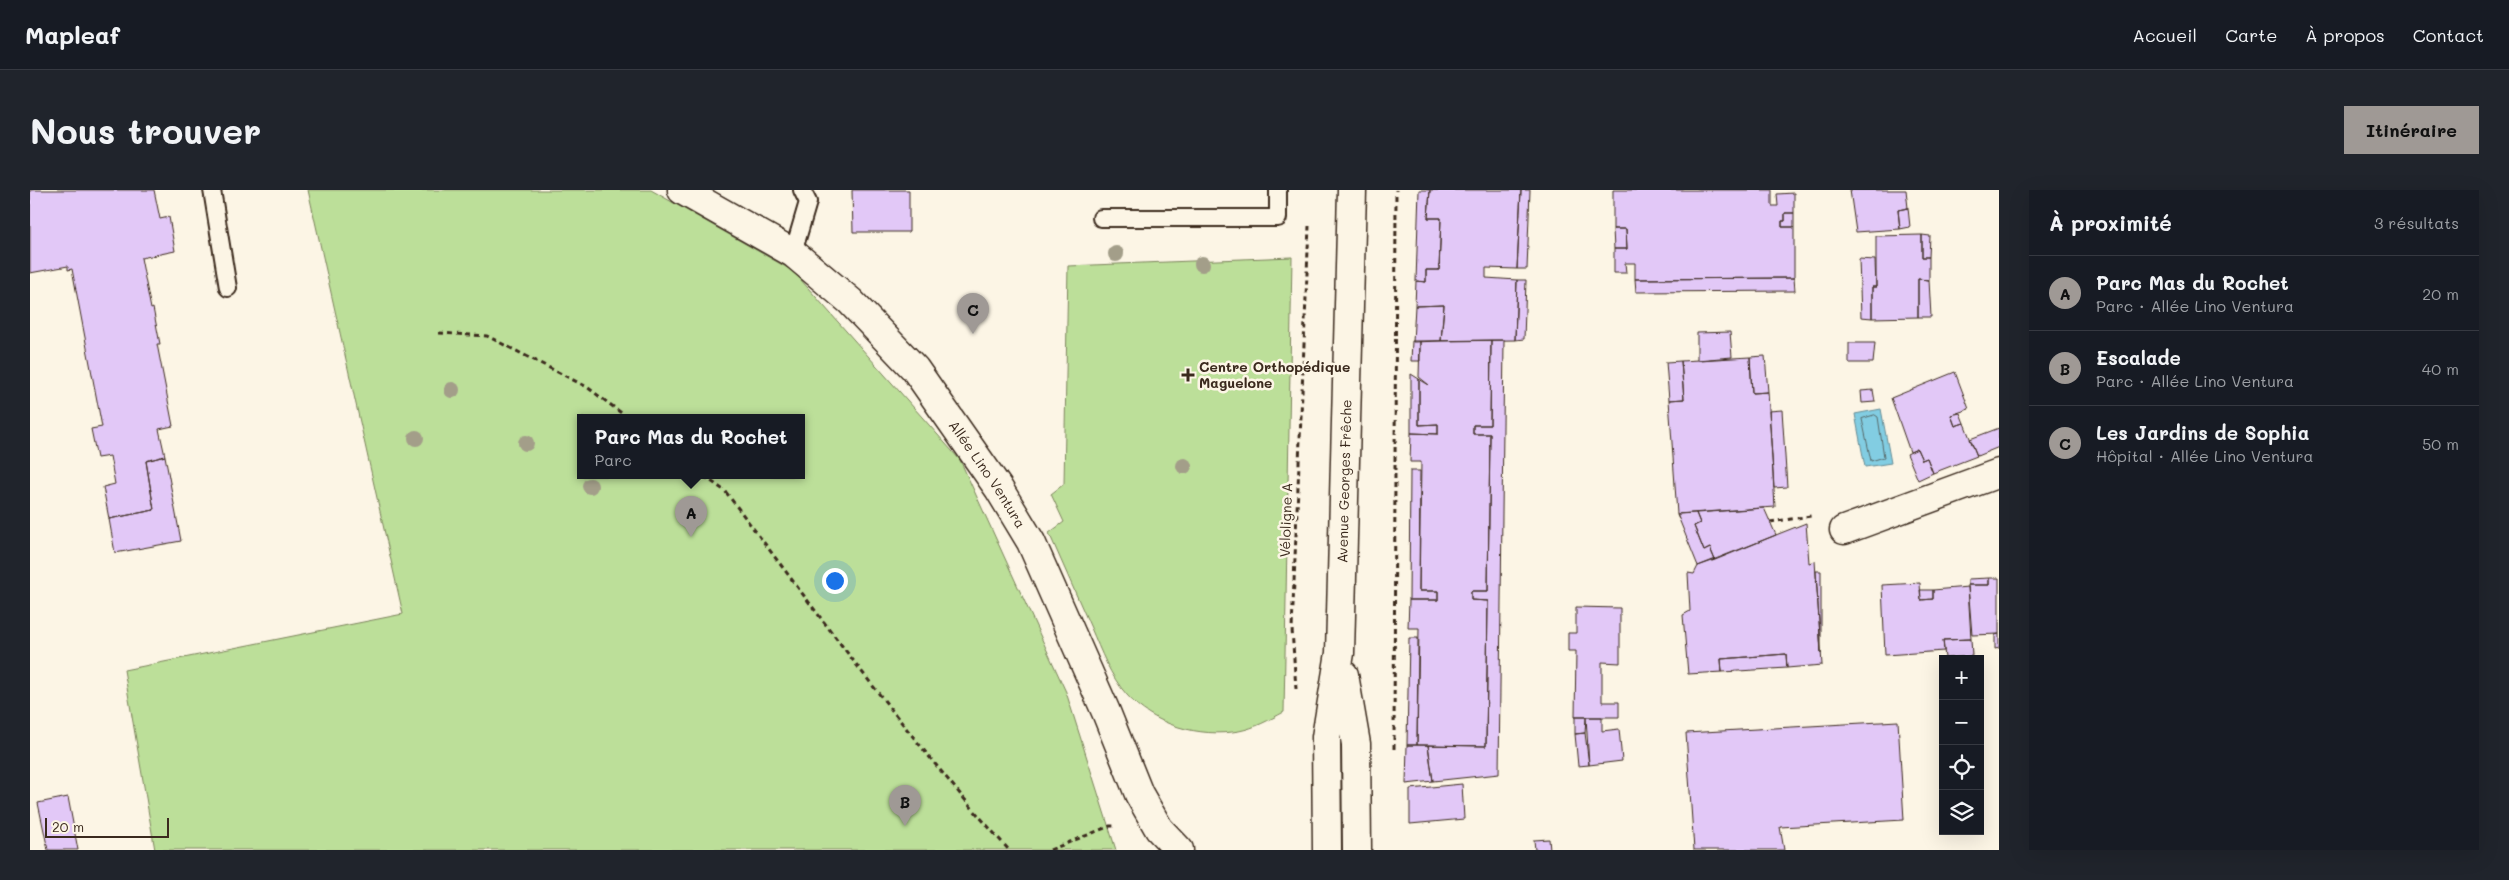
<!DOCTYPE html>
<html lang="fr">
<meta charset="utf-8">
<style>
:root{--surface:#171b24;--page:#20242c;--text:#f1f3f6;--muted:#9ea1a6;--line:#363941;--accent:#9f9995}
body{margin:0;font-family:Mali,sans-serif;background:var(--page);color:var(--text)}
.controls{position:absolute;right:15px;bottom:15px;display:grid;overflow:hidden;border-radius:0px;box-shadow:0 5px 20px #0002}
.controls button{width:45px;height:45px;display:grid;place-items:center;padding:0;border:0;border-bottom:1px solid var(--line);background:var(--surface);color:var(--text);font:25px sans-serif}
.scale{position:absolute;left:15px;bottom:12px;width:124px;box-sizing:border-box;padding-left:5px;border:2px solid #3b2a1e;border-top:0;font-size:14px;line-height:18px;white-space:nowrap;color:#3b2a1e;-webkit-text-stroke:4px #fcf5e5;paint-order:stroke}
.you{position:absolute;left:804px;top:390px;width:18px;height:18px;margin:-12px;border:4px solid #fff;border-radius:50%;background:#1a73e8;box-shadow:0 0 0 8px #1a73e833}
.badge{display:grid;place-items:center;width:32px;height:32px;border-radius:50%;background:var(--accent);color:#111;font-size:16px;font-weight:700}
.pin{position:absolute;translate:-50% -41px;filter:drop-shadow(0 1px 2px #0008)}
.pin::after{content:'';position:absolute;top:26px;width:18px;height:15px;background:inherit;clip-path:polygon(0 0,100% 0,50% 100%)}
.popup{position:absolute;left:547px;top:224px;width:228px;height:65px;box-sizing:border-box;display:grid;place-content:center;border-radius:0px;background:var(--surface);filter:drop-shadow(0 1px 4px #0005);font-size:16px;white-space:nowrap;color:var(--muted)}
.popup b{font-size:19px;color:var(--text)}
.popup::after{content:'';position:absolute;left:50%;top:100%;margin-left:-10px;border:10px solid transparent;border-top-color:var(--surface)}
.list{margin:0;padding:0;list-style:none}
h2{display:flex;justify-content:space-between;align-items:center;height:65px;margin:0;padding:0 20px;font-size:21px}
h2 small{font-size:16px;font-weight:400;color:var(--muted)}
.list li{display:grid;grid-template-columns:32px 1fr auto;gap:15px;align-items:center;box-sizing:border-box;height:75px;padding:0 20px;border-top:1px solid var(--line)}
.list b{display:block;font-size:19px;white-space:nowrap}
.list p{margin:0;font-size:16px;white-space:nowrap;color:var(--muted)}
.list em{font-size:16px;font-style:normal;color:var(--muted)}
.icon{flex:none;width:28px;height:28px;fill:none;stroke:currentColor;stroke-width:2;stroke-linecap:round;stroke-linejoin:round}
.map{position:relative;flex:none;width:1969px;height:660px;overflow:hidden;border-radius:0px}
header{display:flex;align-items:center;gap:30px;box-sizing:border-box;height:70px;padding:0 25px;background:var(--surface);border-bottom:1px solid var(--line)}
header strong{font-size:24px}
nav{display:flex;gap:28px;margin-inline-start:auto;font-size:18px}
.intro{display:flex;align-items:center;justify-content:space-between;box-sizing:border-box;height:120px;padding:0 30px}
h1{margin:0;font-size:35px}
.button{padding:12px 22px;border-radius:0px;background:var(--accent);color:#111;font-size:18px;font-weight:700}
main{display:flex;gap:30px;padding:0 30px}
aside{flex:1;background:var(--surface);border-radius:0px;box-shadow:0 5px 20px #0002}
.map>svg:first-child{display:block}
.green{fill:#bcdf99;stroke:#7c845c;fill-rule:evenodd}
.water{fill:#82cde2;stroke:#668c94}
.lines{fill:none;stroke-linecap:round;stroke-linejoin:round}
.shore{stroke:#576b6c;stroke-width:1}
.building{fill:#e2c8f7;stroke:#3b2a1e}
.service-casing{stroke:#3b2a1e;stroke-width:20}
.minor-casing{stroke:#3b2a1e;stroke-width:31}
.primary-casing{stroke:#3b2a1e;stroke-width:31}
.path{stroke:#3b2a1e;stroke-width:3;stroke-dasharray:5 4;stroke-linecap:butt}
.service{stroke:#fcf5e5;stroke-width:16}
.minor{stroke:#fcf5e5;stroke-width:28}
.primary{stroke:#fcf5e5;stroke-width:28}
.tree{fill:#a39e89}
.poi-dot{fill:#3b2a1e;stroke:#fcf5e5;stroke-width:2}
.labels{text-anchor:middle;stroke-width:5;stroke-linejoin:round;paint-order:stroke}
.poi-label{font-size:14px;font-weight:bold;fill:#3b2a1e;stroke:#fcf5e5;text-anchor:start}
.street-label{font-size:14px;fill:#3b2a1e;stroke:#fcf5e5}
</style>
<header>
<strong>Mapleaf</strong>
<nav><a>Accueil</a><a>Carte</a><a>À propos</a><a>Contact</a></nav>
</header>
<div class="intro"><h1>Nous trouver</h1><a class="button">Itinéraire</a></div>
<main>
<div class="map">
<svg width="1969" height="660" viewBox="0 0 1969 660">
<rect width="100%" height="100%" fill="#fcf5e5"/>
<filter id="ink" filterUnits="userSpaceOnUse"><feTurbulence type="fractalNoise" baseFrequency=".02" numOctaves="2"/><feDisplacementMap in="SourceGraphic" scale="10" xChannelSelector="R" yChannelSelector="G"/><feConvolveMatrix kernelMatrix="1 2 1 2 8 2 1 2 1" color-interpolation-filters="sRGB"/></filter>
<g filter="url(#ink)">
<path class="green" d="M 278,0 L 621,0 L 763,81 L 930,270 L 1036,502 L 1086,660 L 125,660 L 94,480 L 373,424 ZM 771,228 L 771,286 L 551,286 L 551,228 Z
M 1262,67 L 1254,522 C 1239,530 1225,538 1209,541 C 1170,548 1123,535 1097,505 C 1080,486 1071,461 1061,438 C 1047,406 1033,375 1019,343 L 1034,332 L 1021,304 L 1034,294 L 1038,76 Z"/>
<path class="water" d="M 1851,219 L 1861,273 L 1835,277 L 1825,224 Z"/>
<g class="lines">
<path class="shore" d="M 1845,225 L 1848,227 L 1854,267 L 1841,271 L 1832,229 Z"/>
</g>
<path class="building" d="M 0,0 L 124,0 L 130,29 L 139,27 L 145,61 L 111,68 L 121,119 L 123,118 L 130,154 L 127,154 L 143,236 L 129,239 L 135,266 L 116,271 L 124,320 L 79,329 L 73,297 L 85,294 L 80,266 L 67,268 L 61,239 L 72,237 L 42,79 L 38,80 L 38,76 L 0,83 Z
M 822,0 L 879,0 L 879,42 L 823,42 Z
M 1389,0 L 1400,0 L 1398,28 L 1411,28 L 1409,80 L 1396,80 L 1396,92 L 1386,91 Z
M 1400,0 L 1491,0 L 1487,79 L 1456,78 L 1456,88 L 1487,90 L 1485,150 L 1411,151 L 1414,115 L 1385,116 L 1386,91 L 1396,92 L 1396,80 L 1409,80 L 1411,28 L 1398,28 Z
M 1491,0 L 1500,0 L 1497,79 L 1487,79 Z
M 1583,0 L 1742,0 L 1742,16 L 1748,16 L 1747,4 L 1764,3 L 1764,23 L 1755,23 L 1755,31 L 1752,31 L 1752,37 L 1764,37 L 1764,88 L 1605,89 L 1605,73 L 1595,73 L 1596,83 L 1584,83 L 1584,59 L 1597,59 L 1596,39 L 1583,39 Z
M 1820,0 L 1876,0 L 1878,18 L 1868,20 L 1870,39 L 1826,42 Z
M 1878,18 L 1880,37 L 1870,39 L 1868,20 Z
M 1755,23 L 1764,23 L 1764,37 L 1752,37 L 1752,31 L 1755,31 Z
M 1583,39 L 1596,39 L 1597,59 L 1584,59 Z
M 1892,45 L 1900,46 L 1899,67 L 1892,67 Z
M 1892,45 L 1892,67 L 1899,67 L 1899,90 L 1888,89 L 1888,127 L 1842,128 L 1842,97 L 1846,97 L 1846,46 Z
M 1829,69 L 1845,70 L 1846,97 L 1842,97 L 1842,128 L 1831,127 Z
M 1764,88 L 1765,101 L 1606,102 L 1605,89 Z
M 1888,89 L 1899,90 L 1901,127 L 1888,127 Z
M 1487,90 L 1496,90 L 1494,149 L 1485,150 Z
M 1414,115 L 1411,151 L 1383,152 L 1385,116 Z
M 1700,142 L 1702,167 L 1667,170 L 1667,143 Z
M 1461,150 L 1460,235 L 1443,235 L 1443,244 L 1460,244 L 1458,401 L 1441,401 L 1441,410 L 1458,411 L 1456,556 L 1387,555 L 1389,438 L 1378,438 L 1379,410 L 1408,410 L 1408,401 L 1389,401 L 1391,272 L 1380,272 L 1381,243 L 1408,244 L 1408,234 L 1389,235 L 1389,189 L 1399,195 L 1389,187 L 1390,151 Z
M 1461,150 L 1474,150 L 1469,584 L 1403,591 L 1398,555 L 1456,556 L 1458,411 L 1441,410 L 1441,401 L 1458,401 L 1460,244 L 1443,244 L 1443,235 L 1460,235 Z
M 1382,151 L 1390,151 L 1390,171 L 1381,171 Z
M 1819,153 L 1845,153 L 1843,173 L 1819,173 Z
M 1735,166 L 1738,202 L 1722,203 L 1720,167 Z
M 1720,167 L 1722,203 L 1738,202 L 1745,317 L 1647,324 L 1639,210 L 1654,209 L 1651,171 Z
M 1651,171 L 1654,209 L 1639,210 L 1636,172 Z
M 1925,182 L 1939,219 L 1921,225 L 1925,236 L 1934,233 L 1947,266 L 1903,283 L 1897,268 L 1892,270 L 1887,259 L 1880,262 L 1861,208 Z
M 1381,184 L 1389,189 L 1389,235 L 1408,234 L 1408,244 L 1381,243 Z
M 1843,200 L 1845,212 L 1832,213 L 1831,201 Z
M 1752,220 L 1757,297 L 1744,298 L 1739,221 Z
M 1930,223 L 1934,233 L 1925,236 L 1921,225 Z
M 1969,238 L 1969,257 L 1947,266 L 1940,249 Z
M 1887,259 L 1892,270 L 1897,268 L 1903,283 L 1888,290 L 1877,264 Z
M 135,266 L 151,351 L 85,363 L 79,329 L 124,320 L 116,271 Z
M 1380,281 L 1390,281 L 1389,401 L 1408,401 L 1408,410 L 1379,410 Z
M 1734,318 L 1746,345 L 1685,370 L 1680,358 L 1674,361 L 1664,336 L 1670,333 L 1666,323 Z
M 1666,323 L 1670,333 L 1664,336 L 1674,361 L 1680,358 L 1685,370 L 1668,376 L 1647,324 Z
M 1776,333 L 1779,373 L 1785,371 L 1792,475 L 1757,478 L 1756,464 L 1691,469 L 1692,482 L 1658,484 L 1653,425 L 1660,421 L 1658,383 L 1664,384 L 1668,376 Z
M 1786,381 L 1791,381 L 1791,464 Z
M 1959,388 L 1969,388 L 1969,444 L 1942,445 L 1938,395 L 1959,395 Z
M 1959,388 L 1959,395 L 1938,395 L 1938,389 Z
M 1890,393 L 1891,410 L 1903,409 L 1903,400 L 1938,397 L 1941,449 L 1913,450 L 1914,461 L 1855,465 L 1852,395 Z
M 1890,400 L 1903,400 L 1903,409 L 1891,410 Z
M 1546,417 L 1590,418 L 1590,473 L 1572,472 L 1572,512 L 1589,512 L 1589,527 L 1545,527 L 1546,461 L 1538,461 L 1538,443 L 1546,443 Z
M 1969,444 L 1969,458 L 1965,459 L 1965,445 Z
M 1379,448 L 1388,448 L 1387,555 L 1377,555 Z
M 1941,449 L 1942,466 L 1915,468 L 1913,450 Z
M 1756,464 L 1757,478 L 1692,482 L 1691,469 Z
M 1545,527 L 1556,527 L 1555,543 L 1545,544 Z
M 1556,527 L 1572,527 L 1572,541 L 1589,539 L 1592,571 L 1559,575 Z
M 1868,531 L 1874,630 L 1750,637 L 1754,660 L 1664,660 L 1656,543 Z
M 1555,543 L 1559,575 L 1548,576 L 1545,544 Z
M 1377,555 L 1398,555 L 1403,591 L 1376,594 Z
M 1432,594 L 1434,629 L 1380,634 L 1380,599 Z
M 38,607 L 48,660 L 18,660 L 8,613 Z
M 1519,649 L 1520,660 L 1505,660 L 1504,650 Z"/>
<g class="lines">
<g class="service-casing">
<path id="service" d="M 182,0 L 198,98
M 1071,28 L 1248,28 L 1248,0
M 763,63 L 778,12 L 772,0"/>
</g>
<g class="minor-casing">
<g id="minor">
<path id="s1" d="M 652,0 L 763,63 L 820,111 L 885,179 L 969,299 L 1001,352 L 1076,522 L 1109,604 L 1129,639 L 1149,660"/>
<path d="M 1814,340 L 1969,283"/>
</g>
</g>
<g class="primary-casing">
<g id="primary">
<path d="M 1314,485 L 1326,554 L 1327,660"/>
<path id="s2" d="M 1297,660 L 1296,547 L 1310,463 L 1322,0"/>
</g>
</g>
<path class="path" d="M 409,143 L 457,146 L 557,197 L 598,228
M 674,286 L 695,301 C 787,422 877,547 979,660
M 1740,332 L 1781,326
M 1266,499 L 1262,439 L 1279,36
M 1364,559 L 1366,0
M 1020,660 L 1080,636 L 1086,636"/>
<use href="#service" class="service"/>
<use href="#minor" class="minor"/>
<use href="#primary" class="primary"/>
</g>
<g class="tree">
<circle cx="1086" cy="64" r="8"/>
<circle cx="1172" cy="74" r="8"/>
<circle cx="422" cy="200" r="8"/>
<circle cx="386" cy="248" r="8"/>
<circle cx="496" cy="253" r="8"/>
<circle cx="1154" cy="276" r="8"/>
<circle cx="560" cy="296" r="8"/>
</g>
</g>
<path class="poi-dot" d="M1155.5 177.5h5v5h5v5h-5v5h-5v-5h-5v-5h5z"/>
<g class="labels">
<g class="poi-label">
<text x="1169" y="182">Centre Orthopédique<tspan x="1169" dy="16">Maguelone</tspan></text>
</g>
<g class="street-label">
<text dy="5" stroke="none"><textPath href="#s1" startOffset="424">Allée Lino Ventura</textPath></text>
<text dy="5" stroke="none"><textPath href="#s2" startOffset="370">Avenue Georges Frêche</textPath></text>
<text transform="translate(1256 330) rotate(-88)" y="5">Véloligne A</text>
</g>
</g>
</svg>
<div class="controls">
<button>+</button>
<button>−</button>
<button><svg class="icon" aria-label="locate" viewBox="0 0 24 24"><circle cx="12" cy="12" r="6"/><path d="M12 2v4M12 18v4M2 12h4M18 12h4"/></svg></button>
<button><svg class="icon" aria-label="layers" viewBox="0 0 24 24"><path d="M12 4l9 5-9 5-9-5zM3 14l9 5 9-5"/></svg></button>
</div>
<div class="scale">20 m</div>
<div class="you"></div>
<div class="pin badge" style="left:661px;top:347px">A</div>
<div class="popup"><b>Parc Mas du Rochet</b>Parc</div>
<div class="pin badge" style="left:875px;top:636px">B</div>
<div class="pin badge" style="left:943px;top:144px">C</div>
</div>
<aside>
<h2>À proximité<small>3 résultats</small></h2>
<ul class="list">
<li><span class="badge">A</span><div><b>Parc Mas du Rochet</b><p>Parc · Allée Lino Ventura</p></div><em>20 m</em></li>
<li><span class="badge">B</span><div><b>Escalade</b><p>Parc · Allée Lino Ventura</p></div><em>40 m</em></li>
<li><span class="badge">C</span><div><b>Les Jardins de Sophia</b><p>Hôpital · Allée Lino Ventura</p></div><em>50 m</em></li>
</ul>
</aside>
</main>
